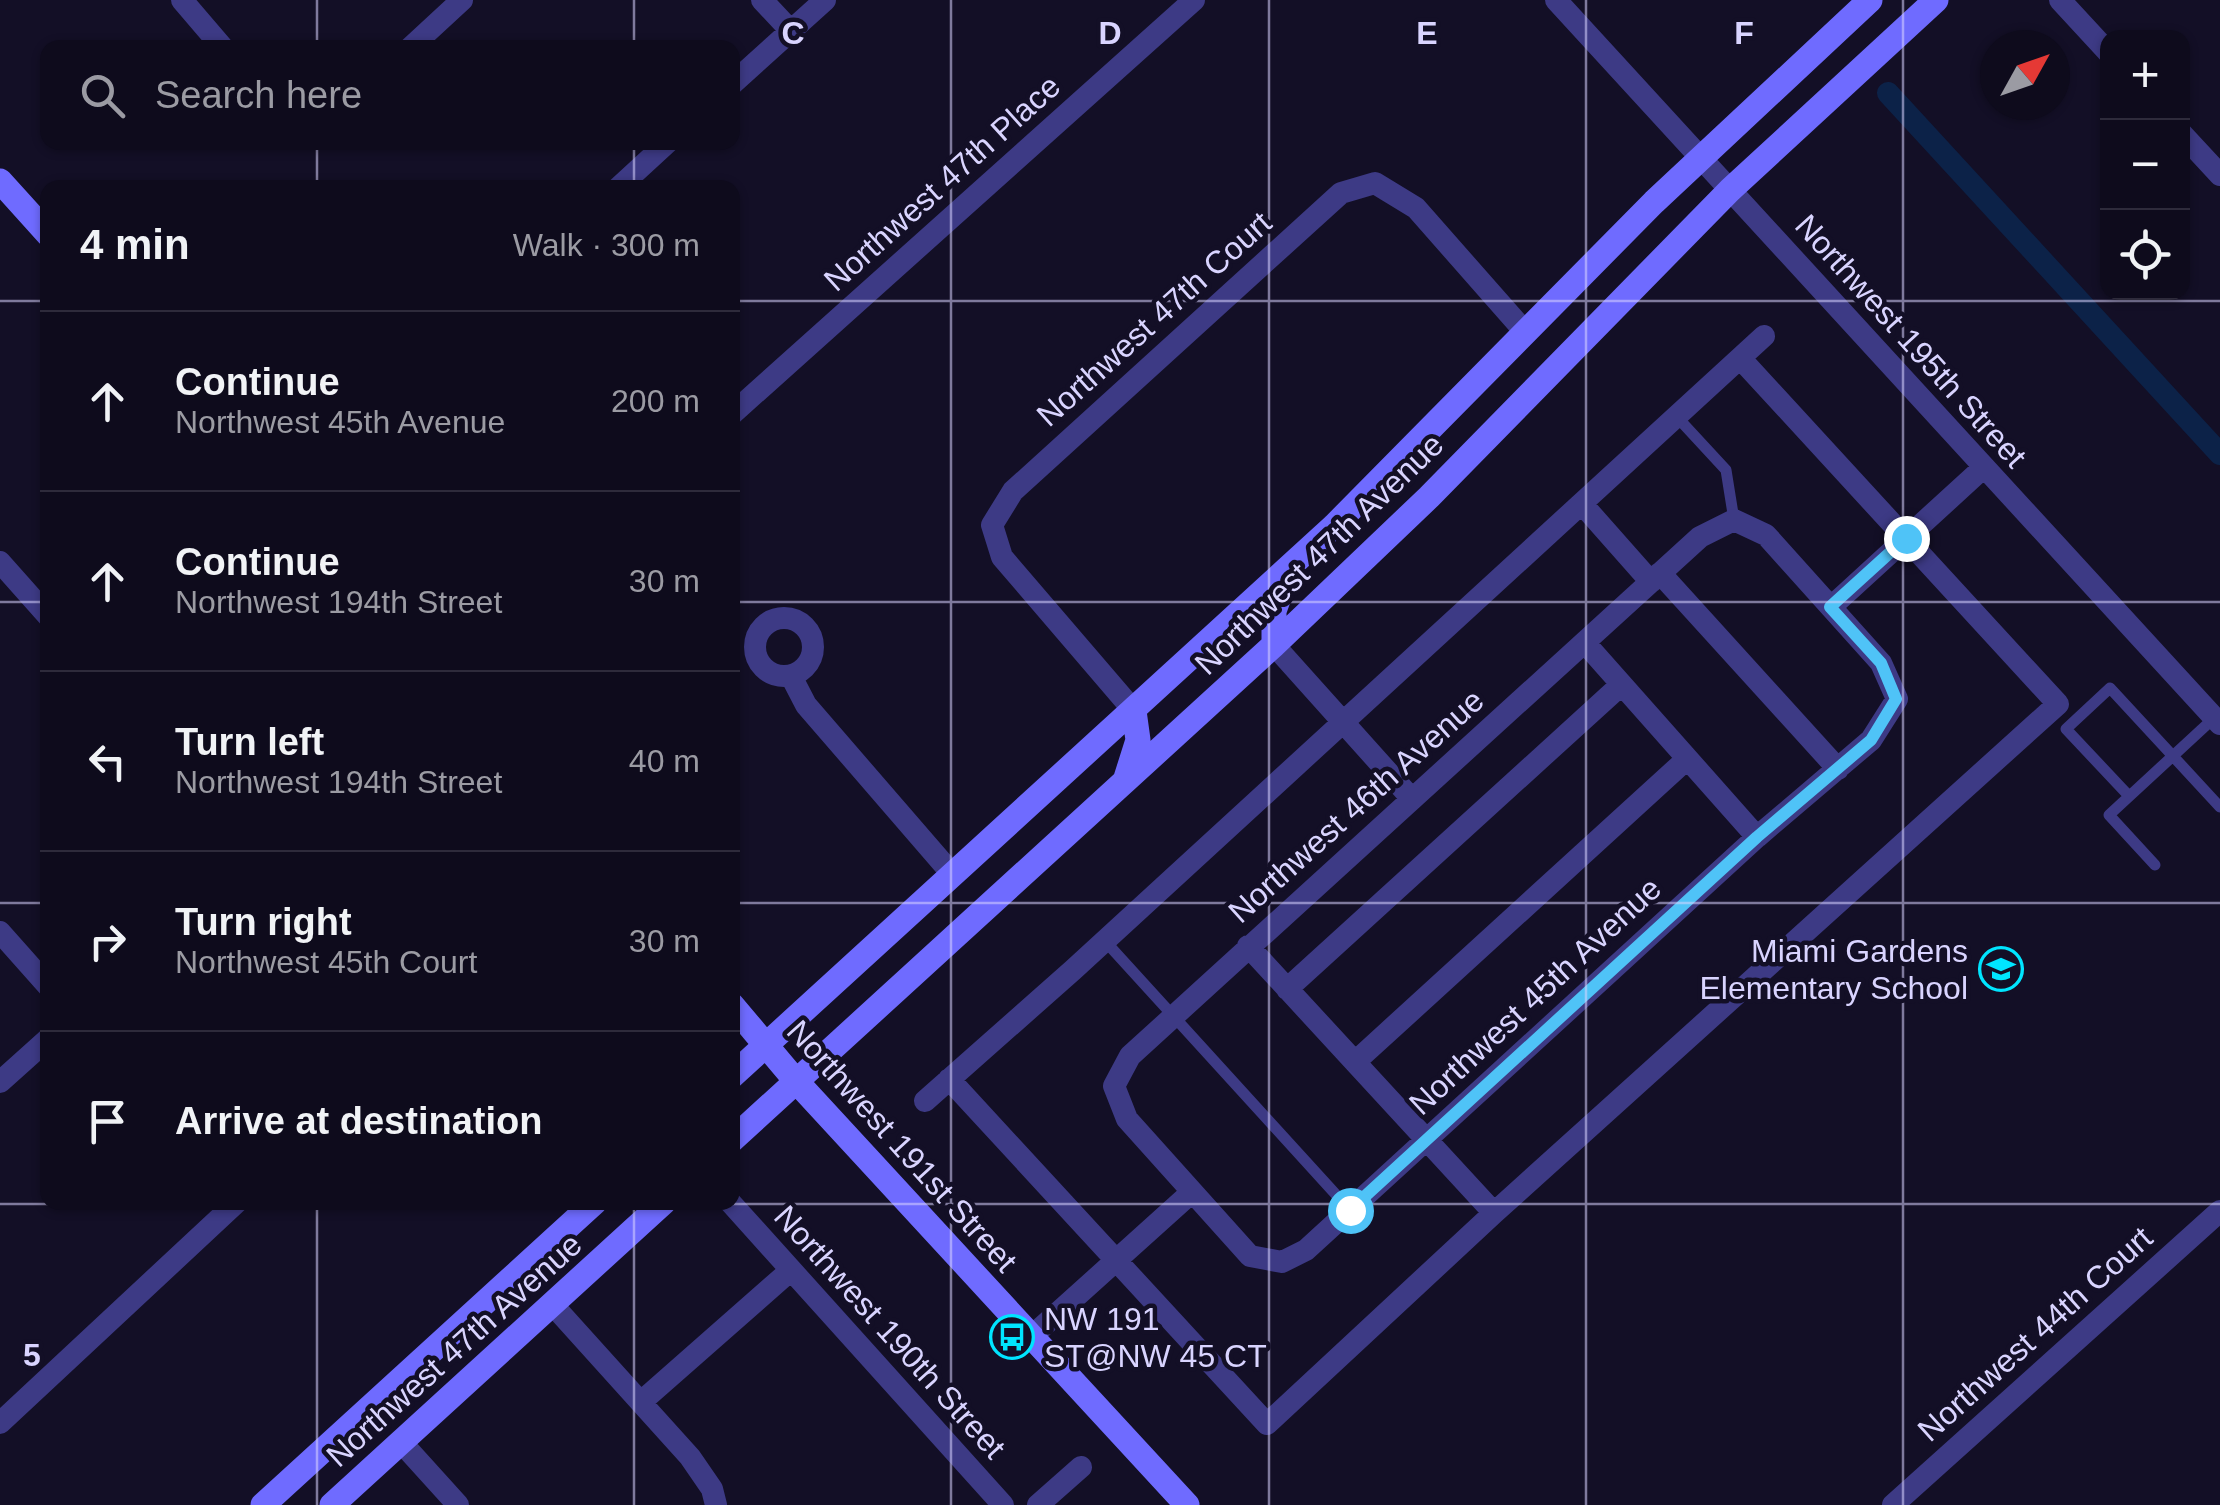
<!DOCTYPE html>
<meta charset="utf-8">
<style>
:root{--surface:#0e0b1c;--page:#171425;--text:#f1f3f6;--muted:#9b9ba3;--line:#2e2b3b}
body{margin:0;font-family:Helvetica,sans-serif;background:var(--page);color:var(--text)}
.controls{position:absolute;right:30px;top:30px;display:grid;overflow:hidden;border-radius:20px;box-shadow:0 2px 8px #0004}
.controls button{width:90px;height:90px;display:grid;place-items:center;padding:0;border:0;border-bottom:2px solid var(--line);background:var(--surface);color:var(--text);font:50px sans-serif}
.compass{position:absolute;left:1980px;top:30px;width:90px;height:90px;border-radius:50%;background:var(--surface);box-shadow:0 2px 8px #0004;rotate:50deg}
.stop{position:absolute;width:30px;height:30px;margin:-22px;border:8px solid #4fc3f7;border-radius:50%;background:#fff}
.stop.end{background:#4fc3f7;border-color:#fff;box-shadow:0 2px 10px #0008}
.list{margin:0;padding:0;list-style:none}
h2{display:flex;justify-content:space-between;align-items:center;height:130px;margin:0;padding:0 40px;font-size:42px}
h2 small{font-size:32px;font-weight:400;color:var(--muted)}
.list li{display:grid;grid-template-columns:65px 1fr auto;gap:30px;align-items:center;box-sizing:border-box;height:180px;padding:0 40px;border-top:2px solid var(--line)}
.list b{display:block;font-size:38px;white-space:nowrap}
.list p{margin:0;font-size:32px;white-space:nowrap;color:var(--muted)}
.list em{font-size:32px;font-style:normal;color:var(--muted)}
.icon{flex:none;width:55px;height:55px;fill:none;stroke:currentColor;stroke-width:2;stroke-linecap:round;stroke-linejoin:round}
.map{position:relative;flex:none;width:2220px;height:1505px;overflow:hidden}
.search{position:absolute;background:var(--surface);box-shadow:0 2px 8px #0004;left:40px;top:40px;width:700px;height:110px;display:flex;align-items:center;gap:25px;box-sizing:border-box;padding:0 35px;border-radius:20px;color:var(--muted);font-size:38px}
.panel{position:absolute;background:var(--surface);box-shadow:0 2px 8px #0004;left:40px;top:180px;width:700px;height:1030px;border-radius:20px}
.map>svg:first-child{display:block}
.lines{fill:none;stroke-linecap:round;stroke-linejoin:round}
.canal{stroke:#0c2248;stroke-width:22}
.lane{stroke:#3d3a85;stroke-width:11}
.street{stroke:#3d3a85;stroke-width:22}
.secondary{stroke:#6f6bff;stroke-width:25}
.route{stroke:#4fc3f7;stroke-width:12}
.grid{fill:none;stroke:#d9d4ff;stroke-width:2.5;stroke-opacity:0.55}
.labels{text-anchor:middle;stroke-width:9;stroke-linejoin:round;paint-order:stroke}
.street-label{font-size:32px;fill:#d9d4ff;stroke:#130f26}
.poi-label{font-size:32px;fill:#d9d4ff;stroke:#130f26;text-anchor:end}
.grid-label{font-size:32px;text-anchor:middle;font-weight:bold;fill:#d9d4ff;stroke:#130f26;stroke-width:9;stroke-linejoin:round;paint-order:stroke}
</style>
<div class="map">
<svg width="2220" height="1505" viewBox="0 0 2220 1505">
<rect width="100%" height="100%" fill="#130f26"/>
<g class="lines">
<path class="canal" d="M 1888,93 L 2220,454"/>
<path class="lane" d="M 1677,417 L 1726,470 L 1734,520
M 2129,796 L 2066,729 L 2110,688 L 2220,807
M 2155,865 L 2109,815 L 2214,718
M 1105,941 L 1350,1210"/>
<path class="street" d="M 182,0 L 223,48
M 762,0 L 791,31
M 1556,0 L 2220,724
M 2060,0 L 2108,52
M 410,48 L 462,0
M 732,84 L 825,0
M 2182,134 L 2220,175
M 618,188 L 668,142
M 732,414 L 1194,0
M 1582,504 L 1651,582
M 1734,520 L 1766,535 L 1881,663 L 1897,699 L 1871,740 L 1757,837 L 1306,1250 L 1282,1262 L 1250,1256 L 1127,1119 L 1114,1086 L 1130,1056 L 1700,537 Z
M 0,562 L 48,616
M 1660,573 L 1838,769
M 1831,607 L 1983,468
M755 647a29 29 0 1 1 58 0a29 29 0 1 1-58 0Z
M 1585,643 L 1757,837
M 1274,645 L 1412,799
M 791,676 L 806,705 L 953,875
M 1134,711 L 1002,557 L 992,525 L 1013,491 L 1341,193 L 1375,183 L 1416,208 L 1526,333
M 0,932 L 48,986
M 1248,946 L 1494,1213
M 1287,989 L 1621,685
M 1355,1062 L 1687,759
M 949,1079 L 1267,1424 L 1494,1213 L 2058,704 L 1740,358
M 0,1082 L 48,1039
M 925,1101 L 1073,970 L 1764,336
M 730,1202 L 1003,1505
M 552,1304 L 690,1457 L 712,1489 L 716,1505
M 1031,1337 L 1192,1192
M 641,1402 L 791,1270
M 0,1423 L 237,1202
M 401,1442 L 458,1505
M 1038,1505 L 1081,1467
M 1893,1505 L 2220,1211"/>
<path class="secondary" d="M 0,181 L 48,234
M 1274,645 L 1274,611 L 1286,577
M 1126,778 L 1138,740 L 1134,711
M 732,1005 L 796,1081 L 1187,1505
M 732,1076 L 1334,526 L 1654,202 L 1870,0
M 732,1140 L 1274,645 L 1429,497 L 1730,190 L 1936,0
M 263,1505 L 595,1202
M 332,1505 L 664,1202"/>
</g>
<g class="lines">
<path class="route" d="M 1350,1210 L 1757,837 L 1871,740 L 1896,699 L 1881,663 L 1830,607 L 1906,538"/>
</g>
<path class="grid" d="M 317,0 L 317,48M 634,0 L 634,48M 951,0 L 951,1505M 1269,0 L 1269,1505M 1586,0 L 1586,1505M 1903,0 L 1903,1505M 317,142 L 317,188M 634,142 L 634,188M 0,301 L 48,301M 732,301 L 2220,301M 0,602 L 48,602M 732,602 L 2220,602M 0,903 L 48,903M 732,903 L 2220,903M 317,1202 L 317,1505M 634,1202 L 634,1505M 0,1204 L 2220,1204"/>
<defs>
<g id="school-ring" transform="scale(2.25)"><circle r="9.5" fill="#130f26" stroke="#00e5ff" stroke-width="1.5"/><path d="M0-5L7-2L0 1L-7-2ZM-4 1L0 2.5L4 1V4Q0 6-4 4Z" fill="#00e5ff"/></g>
<g id="bus-ring" transform="scale(2.25)"><circle r="9.5" fill="#130f26" stroke="#00e5ff" stroke-width="1.5"/><path d="M-5-6H5V4H4V6H2V4H-2V6H-4V4H-5ZM-3.5-4V0h7V-4ZM-3.5 1.2v1.5H-2V1.2ZM2 1.2v1.5H3.5V1.2Z" fill="#00e5ff"/></g>
</defs>
<g fill-rule="evenodd">
<use href="#school-ring" x="2001" y="969"/>
<use href="#bus-ring" x="1012" y="1337"/>
</g>
<g class="labels">
<g class="street-label">
<text transform="translate(942 183) rotate(-42)" y="11">Northwest 47th Place</text>
<text transform="translate(1154 319) rotate(-42)" y="11">Northwest 47th Court</text>
<text transform="translate(1911 341) rotate(48)" y="11">Northwest 195th Street</text>
<text transform="translate(1319 554) rotate(-44)" y="11">Northwest 47th Avenue</text>
<text transform="translate(1356 806) rotate(-42)" y="11">Northwest 46th Avenue</text>
<text transform="translate(1535 996) rotate(-43)" y="11">Northwest 45th Avenue</text>
<text transform="translate(902 1146) rotate(48)" y="11">Northwest 191st Street</text>
<text transform="translate(890 1332) rotate(48)" y="11">Northwest 190th Street</text>
<text transform="translate(2035 1334) rotate(-42)" y="11">Northwest 44th Court</text>
<text transform="translate(454 1350) rotate(-42)" y="11">Northwest 47th Avenue</text>
</g>
<g class="poi-label">
<text x="1968" y="962">Miami Gardens<tspan x="1968" dy="37">Elementary School</tspan></text>
<text x="1044" y="1330" text-anchor="start">NW 191<tspan x="1044" dy="37">ST@NW 45 CT</tspan></text>
</g>
</g>
<g class="grid-label">
<text x="793" y="44">C</text>
<text x="1110" y="44">D</text>
<text x="1427" y="44">E</text>
<text x="1744" y="44">F</text>
<text x="32" y="1366">5</text>
</g>
</svg>
<div class="controls">
<button>+</button>
<button>−</button>
<button><svg class="icon" aria-label="locate" viewBox="0 0 24 24"><circle cx="12" cy="12" r="6"/><path d="M12 2v4M12 18v4M2 12h4M18 12h4"/></svg></button>
</div>
<svg class="compass" viewBox="-18 -18 36 36"><path d="M0-13l5 13h-10z" fill="#e53935"/><path d="M0 13l5-13h-10z" fill="#9b9ba3"/></svg>
<div class="stop" style="left:1350px;top:1210px"></div>
<div class="stop end" style="left:1906px;top:538px"></div>
<div class="search"><svg class="icon" aria-label="search" viewBox="0 0 24 24"><circle cx="10" cy="10" r="6"/><path d="M15 15l6 6"/></svg>Search here</div>
<section class="panel">
<h2>4 min<small>Walk · 300 m</small></h2>
<ul class="list">
<li><svg class="icon" aria-label="ahead" viewBox="0 0 24 24"><path d="M12 20V5M6 11l6-6 6 6"/></svg><div><b>Continue</b><p>Northwest 45th Avenue</p></div><em>200 m</em></li>
<li><svg class="icon" aria-label="ahead" viewBox="0 0 24 24"><path d="M12 20V5M6 11l6-6 6 6"/></svg><div><b>Continue</b><p>Northwest 194th Street</p></div><em>30 m</em></li>
<li><svg class="icon" aria-label="left" viewBox="0 0 24 24"><path d="M17 20v-9H6M10 6l-5 5 5 5"/></svg><div><b>Turn left</b><p>Northwest 194th Street</p></div><em>40 m</em></li>
<li><svg class="icon" aria-label="right" viewBox="0 0 24 24"><path d="M7 20v-9h11M14 6l5 5-5 5"/></svg><div><b>Turn right</b><p>Northwest 45th Court</p></div><em>30 m</em></li>
<li><svg class="icon" aria-label="arrive" viewBox="0 0 24 24"><path d="M6 21V4h12l-3 4 3 4H6"/></svg><div><b>Arrive at destination</b></div></li>
</ul>
</section>
</div>
